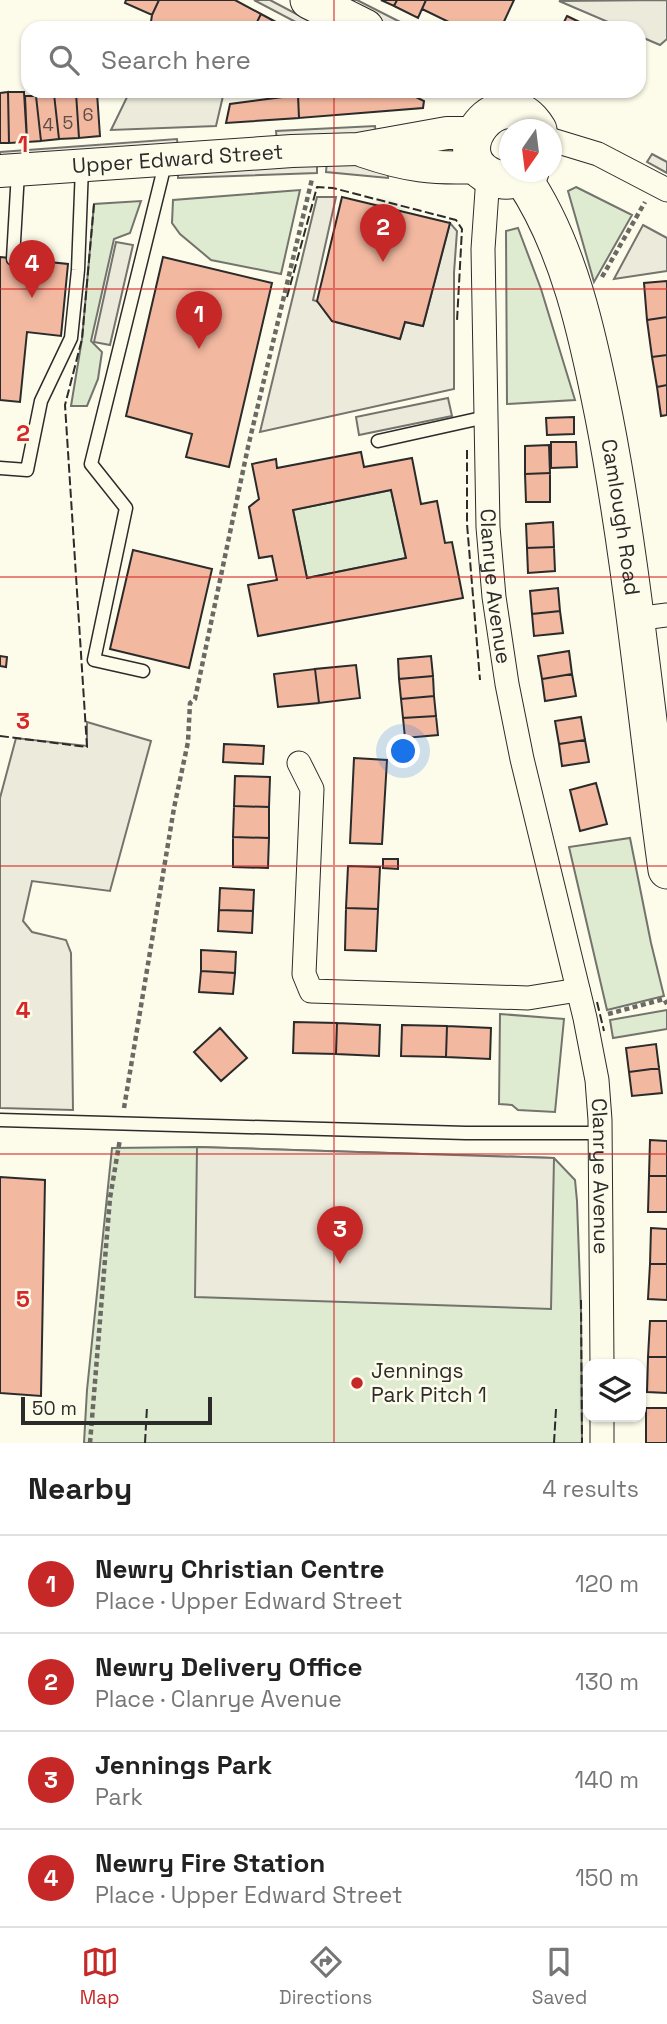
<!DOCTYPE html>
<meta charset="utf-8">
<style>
:root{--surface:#fff;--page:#f2f2f2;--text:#222;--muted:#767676;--line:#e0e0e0;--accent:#c62828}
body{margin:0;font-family:"Space Grotesk",sans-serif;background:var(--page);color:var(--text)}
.controls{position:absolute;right:21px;bottom:21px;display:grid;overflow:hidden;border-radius:14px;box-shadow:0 2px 5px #0004}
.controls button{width:63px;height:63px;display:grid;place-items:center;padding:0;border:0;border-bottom:2px solid var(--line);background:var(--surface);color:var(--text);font:35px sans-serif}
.compass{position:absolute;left:499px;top:119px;width:63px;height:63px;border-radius:50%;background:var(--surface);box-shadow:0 2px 5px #0004;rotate:194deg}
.scale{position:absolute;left:21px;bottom:18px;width:191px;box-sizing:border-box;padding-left:7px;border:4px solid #2b2b2b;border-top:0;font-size:19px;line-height:24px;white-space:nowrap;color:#2b2b2b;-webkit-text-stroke:5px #fdfbea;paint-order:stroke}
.you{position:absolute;left:404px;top:752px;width:24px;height:24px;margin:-18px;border:5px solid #fff;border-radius:50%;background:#1a73e8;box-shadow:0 0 0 10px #1a73e833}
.badge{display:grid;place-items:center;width:46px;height:46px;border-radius:50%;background:var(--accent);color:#fff;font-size:23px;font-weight:700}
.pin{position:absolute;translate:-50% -58px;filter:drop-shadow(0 2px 4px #0008)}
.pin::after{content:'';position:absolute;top:37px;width:24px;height:21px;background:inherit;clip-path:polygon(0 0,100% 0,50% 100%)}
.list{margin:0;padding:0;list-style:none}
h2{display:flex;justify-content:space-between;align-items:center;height:91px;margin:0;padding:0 28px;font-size:30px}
h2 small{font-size:23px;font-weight:400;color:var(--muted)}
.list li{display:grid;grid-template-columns:46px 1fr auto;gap:21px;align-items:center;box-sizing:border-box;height:98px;padding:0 28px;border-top:2px solid var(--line)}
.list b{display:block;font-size:26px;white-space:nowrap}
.list p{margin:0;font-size:23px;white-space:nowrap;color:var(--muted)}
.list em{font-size:23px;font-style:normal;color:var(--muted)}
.icon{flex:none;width:38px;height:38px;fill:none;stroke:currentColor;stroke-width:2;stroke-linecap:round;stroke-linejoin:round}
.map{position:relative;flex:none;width:667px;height:1443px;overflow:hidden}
.search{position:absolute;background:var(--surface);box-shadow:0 2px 5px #0004;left:21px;right:21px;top:21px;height:77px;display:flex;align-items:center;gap:18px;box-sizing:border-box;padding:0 24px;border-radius:21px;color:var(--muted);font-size:26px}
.sheet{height:483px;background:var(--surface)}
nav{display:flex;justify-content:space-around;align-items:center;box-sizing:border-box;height:98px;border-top:2px solid var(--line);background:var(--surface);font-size:19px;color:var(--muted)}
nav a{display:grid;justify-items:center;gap:4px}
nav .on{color:var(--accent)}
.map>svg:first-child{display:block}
.green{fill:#deebd1;stroke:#74746e;stroke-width:2}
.parking{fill:#eceadb;stroke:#74746e;stroke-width:2}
.building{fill:#f2b8a0;stroke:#2b2b2b;stroke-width:2;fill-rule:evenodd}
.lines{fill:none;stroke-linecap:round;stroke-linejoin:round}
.lane-casing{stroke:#2b2b2b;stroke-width:15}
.street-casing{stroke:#2b2b2b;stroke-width:25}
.secondary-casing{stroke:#2b2b2b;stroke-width:34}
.primary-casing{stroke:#2b2b2b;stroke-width:39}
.path{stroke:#6a6964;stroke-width:4.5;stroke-dasharray:5 3.5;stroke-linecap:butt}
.lane{stroke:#fdfbea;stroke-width:12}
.street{stroke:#fdfbea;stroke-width:23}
.secondary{stroke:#fdfbea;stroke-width:32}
.primary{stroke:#fdfbea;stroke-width:37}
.fence{stroke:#2b2b2b;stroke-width:2;stroke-dasharray:9 3.5;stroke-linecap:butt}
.grid{fill:none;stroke:#d62828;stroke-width:2;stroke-opacity:0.55}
.poi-dot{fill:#c62828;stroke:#fdfbea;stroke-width:2.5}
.labels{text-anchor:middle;stroke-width:5;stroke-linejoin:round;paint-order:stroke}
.number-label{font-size:18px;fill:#5d4e48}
.street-label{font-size:21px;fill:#2b2b2b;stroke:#fdfbea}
.poi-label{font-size:21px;fill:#2b2b2b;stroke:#fdfbea;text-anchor:start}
.grid-label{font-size:23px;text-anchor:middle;font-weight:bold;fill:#d62828;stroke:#fdfbea;stroke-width:5;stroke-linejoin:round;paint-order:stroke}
</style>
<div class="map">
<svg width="667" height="1443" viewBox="0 0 667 1443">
<rect width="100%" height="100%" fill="#fdfbea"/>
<path class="green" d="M 576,187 L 632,215 L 594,282 L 568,191 Z
M 300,190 L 281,274 L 211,260 L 180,234 L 172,223 L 173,200 Z
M 141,201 L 130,233 L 114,239 L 91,341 L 102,352 L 98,379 L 87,406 L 71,406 L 82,339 L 94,204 Z
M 518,228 L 541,289 L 575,400 L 507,404 L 506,231 Z
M 391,490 L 406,558 L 307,578 L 293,510 Z
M 630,838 L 651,943 L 664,996 L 607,1010 L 569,847 Z
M 667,1010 L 667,1029 L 613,1038 L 610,1020 Z
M 500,1014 L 564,1019 L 555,1112 L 518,1110 L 512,1105 L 499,1104 Z
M 197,1147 L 554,1158 L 575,1180 L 577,1201 L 581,1312 L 582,1443 L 84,1443 L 87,1390 L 112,1148 Z"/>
<path class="parking" d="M 254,0 L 270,0 L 323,28 L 307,28 Z
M 334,0 L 357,0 L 412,28 L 389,28 Z
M 667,0 L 667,39 L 660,45 L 639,36 L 639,28 L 622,28 L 559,1 Z
M 130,91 L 214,91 L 223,96 L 216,126 L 111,130 Z
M 375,126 L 376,136 L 277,142 L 276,131 Z
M 177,139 L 178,149 L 0,163 L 0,152 Z
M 652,154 L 667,162 L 667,173 L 647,162 Z
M 317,161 L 317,173 L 178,178 L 178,167 Z
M 327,161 L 389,166 L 388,178 L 326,172 Z
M 317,197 L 336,197 L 313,300 L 335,307 L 332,321 L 400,339 L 405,322 L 423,326 L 450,223 L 457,231 L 454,273 L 454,389 L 260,432 Z
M 643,225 L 667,238 L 667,271 L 614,279 Z
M 116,242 L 133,245 L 110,345 L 94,342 Z
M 448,398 L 452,416 L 359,435 L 356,417 Z
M 87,722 L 151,741 L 110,891 L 32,881 L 23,921 L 32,932 L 66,940 L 71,953 L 73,1110 L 0,1108 L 0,798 L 16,738 L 87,746 Z
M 197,1147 L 554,1158 L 551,1309 L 195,1297 Z"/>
<path class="building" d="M 126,0 L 159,0 L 152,15 L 125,3 Z
M 159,0 L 235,0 L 261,14 L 254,28 L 150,28 L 152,15 Z
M 381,0 L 397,0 L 394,6 Z
M 397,0 L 426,0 L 418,18 L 394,6 Z
M 426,0 L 514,0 L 501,28 L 461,28 L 422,9 Z
M 261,14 L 287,28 L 254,28 Z
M 567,16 L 592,28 L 561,28 Z
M 328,91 L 404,91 L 424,101 L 423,108 L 299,118 L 298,95 L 325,95 Z
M 8,92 L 9,143 L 0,143 L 0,93 Z
M 8,92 L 24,92 L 27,142 L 9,143 Z
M 76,93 L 79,138 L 59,139 L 54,94 Z
M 76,93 L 97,93 L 100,136 L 79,138 Z
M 54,94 L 59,139 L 41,141 L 36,96 Z
M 298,95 L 299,118 L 226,123 L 230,104 Z
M 25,96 L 36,96 L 41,141 L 27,142 Z
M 342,197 L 450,223 L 423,326 L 405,322 L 400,339 L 332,321 L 317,301 Z
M 0,257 L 68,264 L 61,336 L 27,332 L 20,402 L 0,400 Z
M 163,257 L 272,283 L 229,467 L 186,457 L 192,434 L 126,416 Z
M 667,281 L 667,317 L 647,320 L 644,283 Z
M 667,317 L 667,355 L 652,357 L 647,320 Z
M 667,355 L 667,385 L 657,387 L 652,357 Z
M 667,385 L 667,415 L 661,416 L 657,387 Z
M 574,417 L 574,434 L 547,435 L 546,418 Z
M 551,442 L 576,442 L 577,467 L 551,468 Z
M 549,445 L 550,473 L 525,474 L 525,446 Z
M 361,452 L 364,467 L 412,458 L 421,504 L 437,501 L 445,543 L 452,542 L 463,598 L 258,636 L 248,585 L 277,580 L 272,556 L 259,558 L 249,507 L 259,499 L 252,464 L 276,459 L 277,468 ZM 391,490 L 406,558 L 307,578 L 293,510 Z
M 550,473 L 550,502 L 526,502 L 525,474 Z
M 553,522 L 554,547 L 527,548 L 526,524 Z
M 554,547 L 555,571 L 528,573 L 527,548 Z
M 133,550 L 212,569 L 189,668 L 110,649 Z
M 558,588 L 560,611 L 532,614 L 530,591 Z
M 560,611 L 563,633 L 534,636 L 532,614 Z
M 569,651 L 572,674 L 542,679 L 538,656 Z
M 0,656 L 7,657 L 6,667 L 0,666 Z
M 431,656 L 433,676 L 399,679 L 398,659 Z
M 356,665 L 360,698 L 319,703 L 315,669 Z
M 315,669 L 319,703 L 278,707 L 274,674 Z
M 572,674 L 576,696 L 545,701 L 542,679 Z
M 433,676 L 434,696 L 401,699 L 399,679 Z
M 434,696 L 436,716 L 403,718 L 401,699 Z
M 436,716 L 438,735 L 405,738 L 403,718 Z
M 581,717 L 585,740 L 559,744 L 555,721 Z
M 585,740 L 589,762 L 562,766 L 559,744 Z
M 224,744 L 264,746 L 263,764 L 223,762 Z
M 354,758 L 387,760 L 382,844 L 350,843 Z
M 235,776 L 270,777 L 269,807 L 234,806 Z
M 596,783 L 607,824 L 580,831 L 570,790 Z
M 234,806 L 269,807 L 269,838 L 233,837 Z
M 233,837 L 269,838 L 268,868 L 233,867 Z
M 383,859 L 398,859 L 398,869 L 383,868 Z
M 348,866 L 380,867 L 378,909 L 346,908 Z
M 220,888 L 254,890 L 253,911 L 219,910 Z
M 346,908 L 378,909 L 376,951 L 345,950 Z
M 219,910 L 253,911 L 252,933 L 218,931 Z
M 201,950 L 236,952 L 235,973 L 201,971 Z
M 201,971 L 235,973 L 233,994 L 199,992 Z
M 294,1022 L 337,1023 L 336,1054 L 293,1053 Z
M 337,1023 L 380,1025 L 379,1056 L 336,1054 Z
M 402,1025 L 447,1026 L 446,1057 L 401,1056 Z
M 447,1026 L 491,1028 L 490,1059 L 446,1057 Z
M 220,1028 L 247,1058 L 221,1081 L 194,1052 Z
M 656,1044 L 659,1068 L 629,1072 L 626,1048 Z
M 659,1068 L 662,1093 L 632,1096 L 629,1072 Z
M 650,1140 L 667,1141 L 667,1176 L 649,1176 Z
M 649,1176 L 667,1176 L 667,1212 L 648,1212 Z
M 0,1177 L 45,1180 L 41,1396 L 0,1393 Z
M 651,1228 L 667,1229 L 667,1264 L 650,1264 Z
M 650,1264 L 667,1264 L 667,1300 L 648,1299 Z
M 650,1321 L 667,1321 L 667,1357 L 648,1357 Z
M 648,1357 L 667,1357 L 667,1393 L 647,1392 Z
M 646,1408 L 667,1408 L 667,1443 L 646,1443 Z"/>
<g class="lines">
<g class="lane-casing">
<path id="lane" d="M 13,259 L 18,172
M 378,441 L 486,417
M 0,468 L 27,470 L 41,401 L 71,338 L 78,270 L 82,167
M 143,671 L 94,660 L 126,508 L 91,464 L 166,160
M 0,1120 L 466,1133 L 600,1133"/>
</g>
<g class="street-casing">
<g id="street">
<path d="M 552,140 L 598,154 L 667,190"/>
<path id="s1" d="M 488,176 L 483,249 L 488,527 L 494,597 L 507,684 L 522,759 L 585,1018 L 597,1080 L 600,1120 L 602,1364"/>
<path d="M 635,619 L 667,615"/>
<path d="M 299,763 L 312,789 L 304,974 L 311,991 L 528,998 L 578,990"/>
<path d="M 602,1417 L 602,1443"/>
</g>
</g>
<g class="secondary-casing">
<g id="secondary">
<path d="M 363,151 C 407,166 432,169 479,167"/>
<path id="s2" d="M 0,171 L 292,151 L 358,149 L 447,133 L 474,133"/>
</g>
</g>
<g class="primary-casing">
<g id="primary">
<path d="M 309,0 L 365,28"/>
<path d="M 530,172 C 520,179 507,183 495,178 C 436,157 503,71 538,130"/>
<path id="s3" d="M 522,177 C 569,246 588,336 604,417 C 633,566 646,719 667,870"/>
</g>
</g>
<path class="path" d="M 602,277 L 645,202
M 608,1014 L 664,999 L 667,1004
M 124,1108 L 174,808 L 188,742 L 190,703 L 195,699 L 248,447 L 312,179
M 90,1443 L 110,1198 L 120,1139"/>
<use href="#lane" class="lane"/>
<use href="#street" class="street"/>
<use href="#secondary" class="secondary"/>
<use href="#primary" class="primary"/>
<path class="fence" d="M 287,297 L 317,187 L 333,188 L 456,220 L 462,229 L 457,321
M 467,450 L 467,524 L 480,680
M 0,736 L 87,747 L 65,405 L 82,339 L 94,204
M 597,1002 L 604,1031
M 581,1300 L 582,1443
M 145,1443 L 147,1407
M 554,1443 L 556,1409"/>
</g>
<path class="grid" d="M 334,0 L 334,28M 334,91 L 334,1443M 0,289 L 667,289M 0,577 L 667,577M 0,866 L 667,866M 0,1154 L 667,1154"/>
<circle class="poi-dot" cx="357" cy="1383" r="7"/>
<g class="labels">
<g class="number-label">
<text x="88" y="121">6</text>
<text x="68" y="129">5</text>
<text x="48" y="131">4</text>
</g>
<g class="street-label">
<text dy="7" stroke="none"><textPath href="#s2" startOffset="178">Upper Edward Street</textPath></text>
<text dy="7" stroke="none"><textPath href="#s3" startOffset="357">Camlough Road</textPath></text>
<text dy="7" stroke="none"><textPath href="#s1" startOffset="411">Clanrye Avenue</textPath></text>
<text dy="7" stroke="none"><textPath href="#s1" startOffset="1012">Clanrye Avenue</textPath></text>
</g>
<g class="poi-label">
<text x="371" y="1378">Jennings<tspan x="371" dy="24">Park Pitch 1</tspan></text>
</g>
</g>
<g class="grid-label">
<text x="23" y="152">1</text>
<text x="23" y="441">2</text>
<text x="23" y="729">3</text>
<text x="23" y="1018">4</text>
<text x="23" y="1307">5</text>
</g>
</svg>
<div class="controls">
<button><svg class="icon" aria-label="layers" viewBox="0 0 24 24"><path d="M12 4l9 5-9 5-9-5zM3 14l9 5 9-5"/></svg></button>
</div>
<svg class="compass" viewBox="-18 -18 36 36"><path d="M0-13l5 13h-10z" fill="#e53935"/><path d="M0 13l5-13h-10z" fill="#767676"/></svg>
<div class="scale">50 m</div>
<div class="you"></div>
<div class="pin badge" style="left:199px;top:349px">1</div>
<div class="pin badge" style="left:383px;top:262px">2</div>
<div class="pin badge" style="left:340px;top:1264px">3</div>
<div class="pin badge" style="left:32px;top:298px">4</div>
<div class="search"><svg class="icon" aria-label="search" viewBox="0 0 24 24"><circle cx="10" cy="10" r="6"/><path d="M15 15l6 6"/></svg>Search here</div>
</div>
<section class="sheet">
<h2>Nearby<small>4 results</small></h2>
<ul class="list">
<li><span class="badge">1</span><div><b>Newry Christian Centre</b><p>Place · Upper Edward Street</p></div><em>120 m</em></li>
<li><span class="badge">2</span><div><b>Newry Delivery Office</b><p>Place · Clanrye Avenue</p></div><em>130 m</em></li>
<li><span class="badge">3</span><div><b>Jennings Park</b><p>Park</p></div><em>140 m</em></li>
<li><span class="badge">4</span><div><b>Newry Fire Station</b><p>Place · Upper Edward Street</p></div><em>150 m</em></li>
</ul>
</section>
<nav>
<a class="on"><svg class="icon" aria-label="map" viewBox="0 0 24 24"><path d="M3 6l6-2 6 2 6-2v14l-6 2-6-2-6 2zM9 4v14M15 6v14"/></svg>Map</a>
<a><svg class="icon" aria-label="directions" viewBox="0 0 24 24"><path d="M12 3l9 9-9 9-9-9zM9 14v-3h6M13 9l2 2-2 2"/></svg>Directions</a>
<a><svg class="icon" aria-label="saved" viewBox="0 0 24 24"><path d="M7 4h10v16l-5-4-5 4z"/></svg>Saved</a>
</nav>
